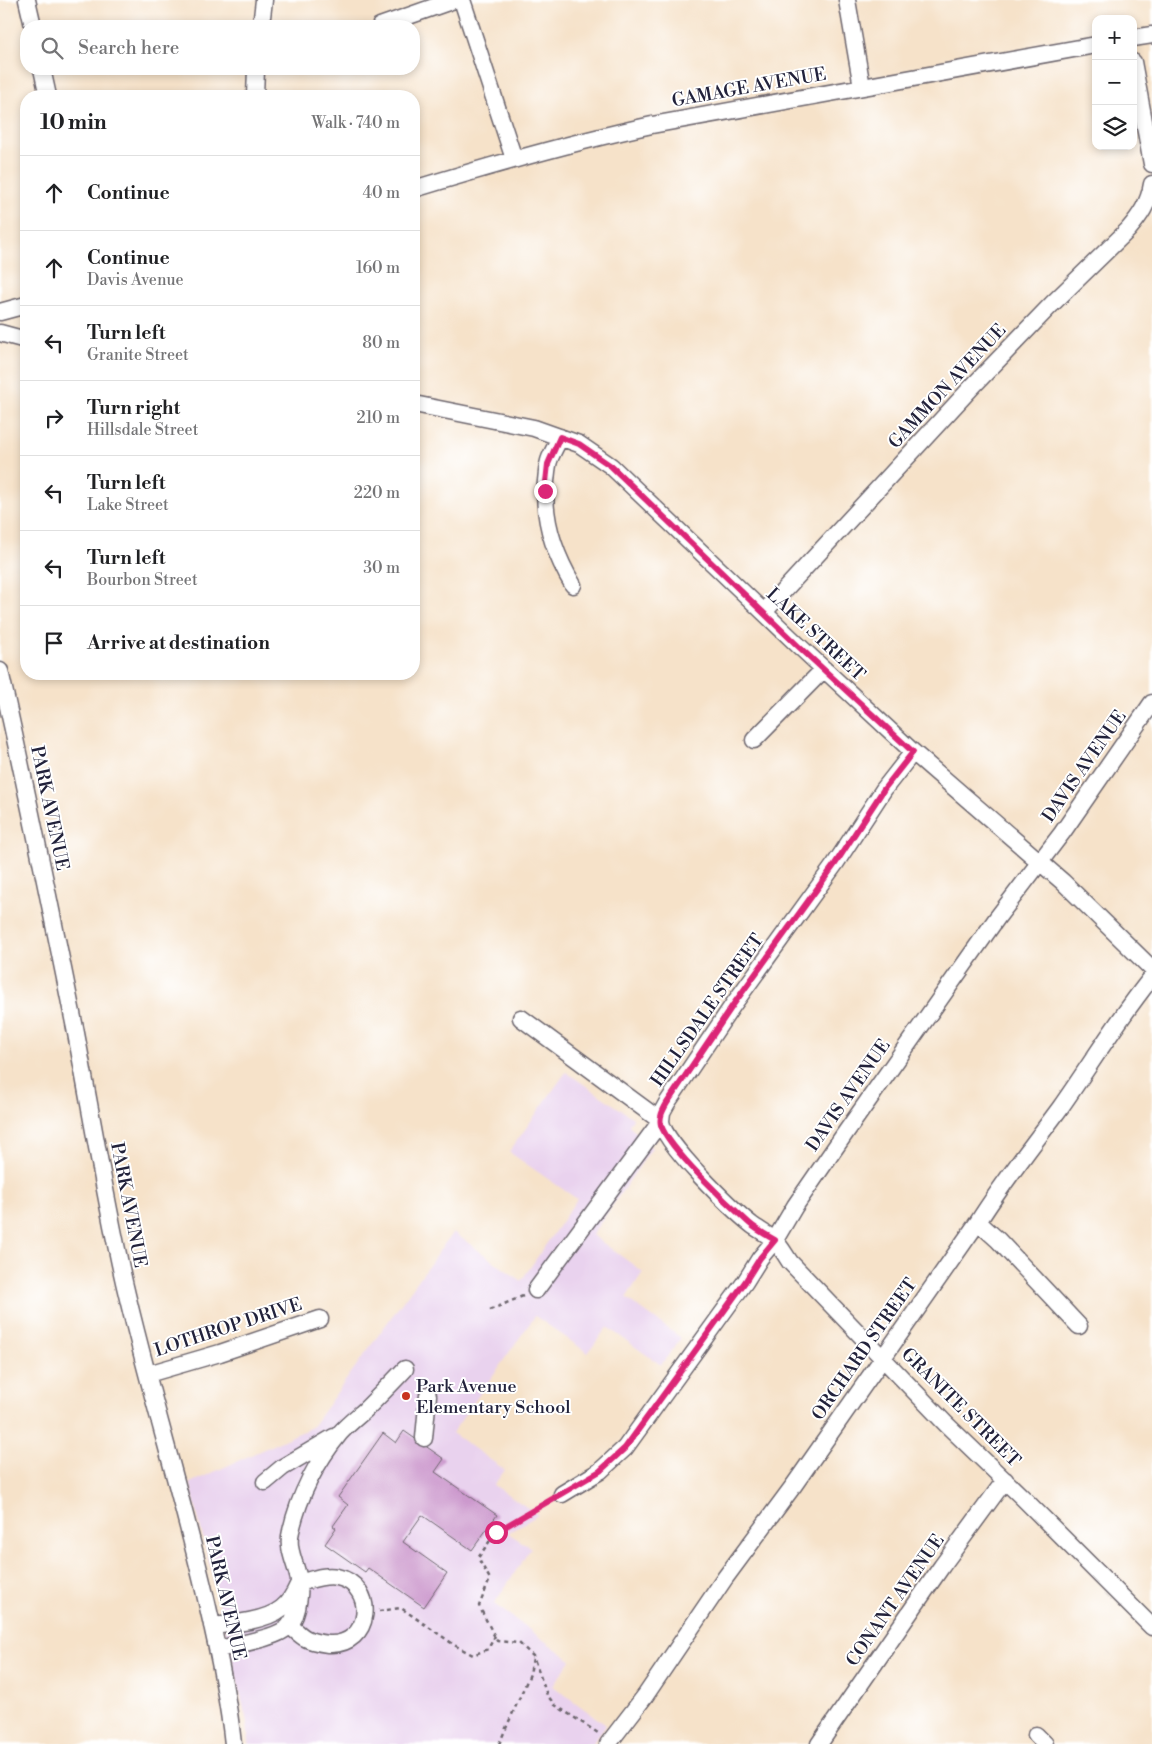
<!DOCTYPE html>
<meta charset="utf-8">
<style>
:root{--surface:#fff;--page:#f2f2f2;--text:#202124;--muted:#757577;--line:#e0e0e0}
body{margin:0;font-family:"Libre Bodoni",serif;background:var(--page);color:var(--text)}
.controls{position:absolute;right:15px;top:15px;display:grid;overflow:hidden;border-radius:10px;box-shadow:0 2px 8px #0003}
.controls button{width:45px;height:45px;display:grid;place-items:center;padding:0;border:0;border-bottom:1px solid var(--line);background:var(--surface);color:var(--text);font:25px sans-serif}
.stop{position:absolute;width:15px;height:15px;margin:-11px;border:4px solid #db2777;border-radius:50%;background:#fff}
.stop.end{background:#db2777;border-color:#fff;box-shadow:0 1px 5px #0008}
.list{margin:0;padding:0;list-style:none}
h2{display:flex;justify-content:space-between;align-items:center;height:65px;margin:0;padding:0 20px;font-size:21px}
h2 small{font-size:16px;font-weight:400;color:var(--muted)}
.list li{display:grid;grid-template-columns:32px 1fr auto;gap:15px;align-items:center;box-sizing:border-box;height:75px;padding:0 20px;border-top:1px solid var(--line)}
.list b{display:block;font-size:19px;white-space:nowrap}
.list p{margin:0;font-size:16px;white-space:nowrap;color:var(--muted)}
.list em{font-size:16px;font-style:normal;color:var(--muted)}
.icon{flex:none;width:28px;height:28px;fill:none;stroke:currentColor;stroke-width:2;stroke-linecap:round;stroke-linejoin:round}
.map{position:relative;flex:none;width:1152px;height:1744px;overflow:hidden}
.search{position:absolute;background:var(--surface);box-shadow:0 2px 8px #0003;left:20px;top:20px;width:400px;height:55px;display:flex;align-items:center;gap:12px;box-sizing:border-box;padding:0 18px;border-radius:20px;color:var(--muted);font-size:19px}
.panel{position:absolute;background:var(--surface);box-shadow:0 2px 8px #0003;left:20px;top:90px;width:400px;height:590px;border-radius:20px}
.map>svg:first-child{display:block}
.built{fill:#e9d2ee}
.building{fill:#cc99cd}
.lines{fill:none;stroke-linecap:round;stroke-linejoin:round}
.minor-casing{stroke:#6c656d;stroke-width:19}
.path{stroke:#6c656d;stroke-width:2.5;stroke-dasharray:4 4;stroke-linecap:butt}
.minor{stroke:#fff;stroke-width:16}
.route{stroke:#db2777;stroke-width:6}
.poi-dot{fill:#c8321e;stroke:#fff;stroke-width:2}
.labels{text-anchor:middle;stroke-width:4;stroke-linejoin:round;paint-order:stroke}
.street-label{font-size:18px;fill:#22223b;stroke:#fff}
.poi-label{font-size:18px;fill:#22223b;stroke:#fff;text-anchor:start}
</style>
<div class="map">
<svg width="1152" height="1744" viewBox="0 0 1152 1744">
<rect width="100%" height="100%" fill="#fff"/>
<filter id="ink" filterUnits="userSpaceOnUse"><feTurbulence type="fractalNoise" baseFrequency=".02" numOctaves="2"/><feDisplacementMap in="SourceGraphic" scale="10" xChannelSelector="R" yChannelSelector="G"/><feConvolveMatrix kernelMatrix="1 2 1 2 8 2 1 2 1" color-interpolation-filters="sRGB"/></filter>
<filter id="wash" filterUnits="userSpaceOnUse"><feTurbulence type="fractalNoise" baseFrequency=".0096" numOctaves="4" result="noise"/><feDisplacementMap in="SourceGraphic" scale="20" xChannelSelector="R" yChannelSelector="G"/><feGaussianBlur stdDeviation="1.12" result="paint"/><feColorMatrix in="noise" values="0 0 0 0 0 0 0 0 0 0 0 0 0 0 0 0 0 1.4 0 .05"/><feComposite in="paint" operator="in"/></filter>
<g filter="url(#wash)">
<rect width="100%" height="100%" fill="#f6e2c9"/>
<path class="built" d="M 566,1072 L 633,1118 L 629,1125 L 652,1148 L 592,1235 L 643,1272 L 626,1298 L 681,1338 L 661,1365 L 607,1327 L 588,1353 L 535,1316 L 452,1433 L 505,1470 L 494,1485 L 538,1515 L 508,1533 L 531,1548 L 494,1604 L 571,1660 L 553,1686 L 606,1725 L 592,1744 L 249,1744 L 247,1722 L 190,1483 L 312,1427 L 453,1232 L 521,1281 L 577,1199 L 509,1152 Z"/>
<g id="blocks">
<path class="building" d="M 404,1431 L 444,1459 L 435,1472 L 497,1515 L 472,1550 L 422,1515 L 403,1542 L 447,1573 L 424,1607 L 368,1568 L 365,1572 L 325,1544 L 336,1528 L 333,1526 L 348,1505 L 338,1497 L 383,1433 L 396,1443 Z"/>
</g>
</g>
<g filter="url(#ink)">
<use href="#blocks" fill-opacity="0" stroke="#6c656d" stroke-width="1"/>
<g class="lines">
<g class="minor-casing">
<path id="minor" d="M 27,0 L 33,26
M 462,0 L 514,159
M 847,0 L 862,87
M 261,26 L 264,0
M 380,26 L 454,0
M 1133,38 L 1152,35
M 1133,62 L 1152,164
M 42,69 L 48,96
M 255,96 L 256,69
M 414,189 C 493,165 572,142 652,125 L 1096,45
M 0,312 L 26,305
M 0,333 L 26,340
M 414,404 L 534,428 L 579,444 L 611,466 L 798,645 L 913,752 L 1063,882 L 1152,969
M 560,437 C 557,444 553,451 550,458 C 547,465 547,473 546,481 C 542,518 554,553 573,585
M 764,612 L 971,388 L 1052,304 L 1128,230 C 1140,216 1149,203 1152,184
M 0,671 C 27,790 51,909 75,1028 C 91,1112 105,1198 124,1282 C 149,1390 182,1495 207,1603 C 218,1650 228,1696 233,1744
M 754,740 L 824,669
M 521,1018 L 661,1121 C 663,1143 733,1210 752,1225 C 759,1230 767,1234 774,1240 C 780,1245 785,1255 790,1262 L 946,1424 L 1023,1498 L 1152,1627
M 978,1222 L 998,1240 L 1079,1326
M 536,1290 L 661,1121 L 662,1112 L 667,1103 L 733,1005 L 835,864 L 884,789 L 913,752
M 148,1374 L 220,1353 L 320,1319
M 424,1438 L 428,1395
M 265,1482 L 283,1467 L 334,1437
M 562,1494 L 600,1471 L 625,1448 L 745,1282 L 760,1258 L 775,1240 L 795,1206 L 846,1132 L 997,918 L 1062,833 L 1152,703
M 212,1626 C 232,1624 266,1621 282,1608 C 290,1602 294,1594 298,1585
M 290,1626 C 295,1630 300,1635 305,1638 C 312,1642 320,1643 328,1644 C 372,1647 378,1585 337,1577 C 325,1574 311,1580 299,1583
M 218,1649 C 234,1645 279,1638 289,1626 C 299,1615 302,1585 297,1572 C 293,1558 287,1546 291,1531 C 299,1496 317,1461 340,1433 C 347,1425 357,1417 365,1410 C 379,1396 392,1383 405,1369
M 1036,1735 L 1045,1744
M 608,1744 L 645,1696 L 725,1578 L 794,1485 L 978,1222 C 1003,1182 1032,1146 1060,1108 C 1091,1064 1118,1019 1152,977
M 819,1744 L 942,1566 L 1005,1480"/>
</g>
<path class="path" d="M 490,1310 L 523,1296
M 549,1501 L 496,1532 L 478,1558 L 490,1579 L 479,1606 L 497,1641 L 519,1643 L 533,1656 L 547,1695 L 555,1705 L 598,1733
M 379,1611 L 401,1608 L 456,1646 L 473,1655 L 488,1649 L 495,1636
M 499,1744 L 530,1674 L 533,1658"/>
<use href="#minor" class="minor"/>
</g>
</g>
<g class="lines" filter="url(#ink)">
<path class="route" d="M 496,1532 L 600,1471 L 625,1448 L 745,1282 L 760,1258 L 775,1240 C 766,1235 757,1230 749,1223 C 730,1206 668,1148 661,1125 C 659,1117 663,1110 667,1103 L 733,1005 L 835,864 L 884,789 L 913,752 L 798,646 L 611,466 L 579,444 L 560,437 L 548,464 L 545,491"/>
</g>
<circle class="poi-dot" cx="406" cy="1396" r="5"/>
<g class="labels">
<g class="street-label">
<text transform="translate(749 87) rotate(-10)" y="6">GAMAGE AVENUE</text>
<text transform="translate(947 386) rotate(-47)" y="6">GAMMON AVENUE</text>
<text transform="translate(816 634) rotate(43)" y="6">LAKE STREET</text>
<text transform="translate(1084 766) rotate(-55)" y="6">DAVIS AVENUE</text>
<text transform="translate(50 808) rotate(78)" y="6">PARK AVENUE</text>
<text transform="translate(707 1010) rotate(-55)" y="6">HILLSDALE STREET</text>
<text transform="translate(848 1095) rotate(-55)" y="6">DAVIS AVENUE</text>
<text transform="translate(129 1205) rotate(79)" y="6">PARK AVENUE</text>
<text transform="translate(228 1327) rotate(-18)" y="6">LOTHROP DRIVE</text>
<text transform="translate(864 1349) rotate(-55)" y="6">ORCHARD STREET</text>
<text transform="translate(961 1407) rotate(45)" y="6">GRANITE STREET</text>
<text transform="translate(226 1598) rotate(77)" y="6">PARK AVENUE</text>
<text transform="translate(895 1600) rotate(-55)" y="6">CONANT AVENUE</text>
</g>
<g class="poi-label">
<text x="416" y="1392">Park Avenue<tspan x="416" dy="21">Elementary School</tspan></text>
</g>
</g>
</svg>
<div class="controls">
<button>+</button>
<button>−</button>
<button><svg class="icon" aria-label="layers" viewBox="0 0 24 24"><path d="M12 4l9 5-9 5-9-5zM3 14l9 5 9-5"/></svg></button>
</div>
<div class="stop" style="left:496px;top:1532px"></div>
<div class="stop end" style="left:545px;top:491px"></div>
<div class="search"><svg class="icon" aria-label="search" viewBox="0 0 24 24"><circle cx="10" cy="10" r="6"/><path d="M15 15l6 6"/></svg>Search here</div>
<section class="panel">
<h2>10 min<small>Walk · 740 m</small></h2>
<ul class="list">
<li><svg class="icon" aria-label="ahead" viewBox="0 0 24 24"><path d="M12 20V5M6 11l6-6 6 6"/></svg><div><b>Continue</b></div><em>40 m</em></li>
<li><svg class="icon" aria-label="ahead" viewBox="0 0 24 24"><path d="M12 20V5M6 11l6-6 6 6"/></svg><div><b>Continue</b><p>Davis Avenue</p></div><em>160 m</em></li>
<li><svg class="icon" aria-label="left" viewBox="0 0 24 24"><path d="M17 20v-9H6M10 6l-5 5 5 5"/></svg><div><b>Turn left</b><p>Granite Street</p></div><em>80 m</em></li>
<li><svg class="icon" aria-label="right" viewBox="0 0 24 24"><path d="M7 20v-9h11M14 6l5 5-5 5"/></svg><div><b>Turn right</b><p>Hillsdale Street</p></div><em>210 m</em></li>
<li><svg class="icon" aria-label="left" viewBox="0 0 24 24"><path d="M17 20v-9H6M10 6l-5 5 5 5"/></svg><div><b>Turn left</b><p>Lake Street</p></div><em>220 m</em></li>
<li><svg class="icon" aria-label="left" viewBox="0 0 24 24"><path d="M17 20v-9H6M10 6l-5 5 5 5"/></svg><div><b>Turn left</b><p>Bourbon Street</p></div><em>30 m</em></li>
<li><svg class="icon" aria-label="arrive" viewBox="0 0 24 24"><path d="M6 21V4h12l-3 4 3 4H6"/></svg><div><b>Arrive at destination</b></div></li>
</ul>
</section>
</div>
